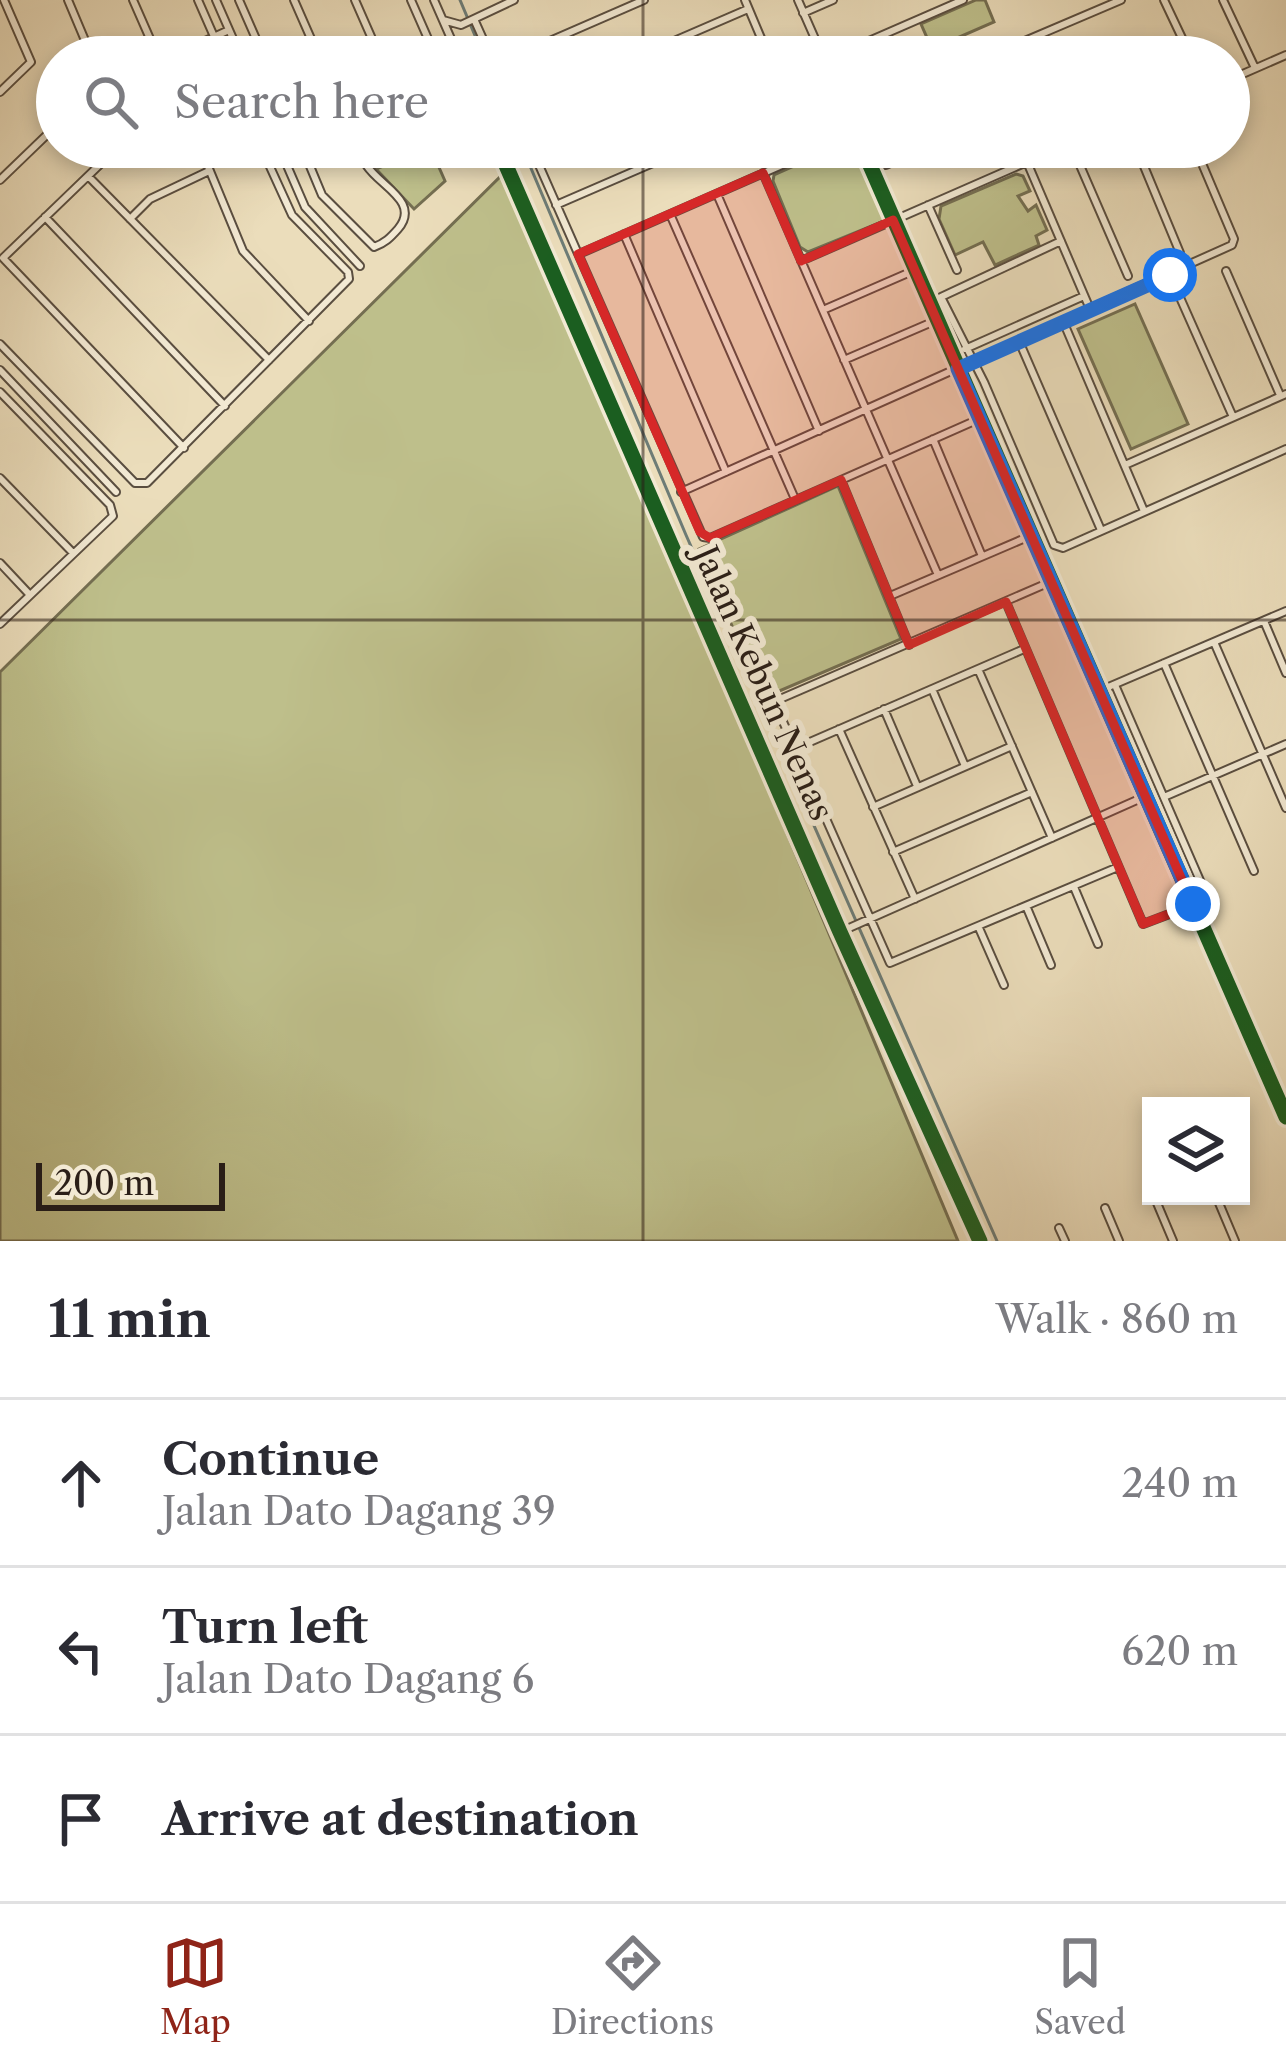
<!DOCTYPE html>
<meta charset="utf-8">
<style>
:root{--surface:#fff;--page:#f2f2f3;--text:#2b2b33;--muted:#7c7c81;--line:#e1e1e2;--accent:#8f2418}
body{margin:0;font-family:"Libre Caslon Text",serif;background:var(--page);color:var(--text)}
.controls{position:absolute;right:36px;bottom:36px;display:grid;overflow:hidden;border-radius:0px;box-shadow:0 6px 18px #0003}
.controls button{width:108px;height:108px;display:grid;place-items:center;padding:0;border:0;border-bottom:3px solid var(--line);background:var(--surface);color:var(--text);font:60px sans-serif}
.scale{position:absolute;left:36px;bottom:30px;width:189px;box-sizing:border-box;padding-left:12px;border:6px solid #2a1e17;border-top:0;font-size:33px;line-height:42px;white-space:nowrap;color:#2a1e17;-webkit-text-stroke:9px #f2e9d3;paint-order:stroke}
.stop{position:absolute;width:36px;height:36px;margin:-27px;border:9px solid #1a73e8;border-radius:50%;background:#fff}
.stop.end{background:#1a73e8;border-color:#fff;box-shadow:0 3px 12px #0008}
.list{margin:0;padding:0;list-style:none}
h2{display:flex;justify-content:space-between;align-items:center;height:156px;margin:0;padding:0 48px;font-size:51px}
h2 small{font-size:39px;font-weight:400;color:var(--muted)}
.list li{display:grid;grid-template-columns:78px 1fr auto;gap:36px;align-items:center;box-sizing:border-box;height:168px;padding:0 48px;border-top:3px solid var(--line)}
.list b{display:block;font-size:45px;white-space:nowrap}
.list p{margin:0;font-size:39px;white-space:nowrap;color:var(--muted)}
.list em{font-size:39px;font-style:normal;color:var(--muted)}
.icon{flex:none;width:66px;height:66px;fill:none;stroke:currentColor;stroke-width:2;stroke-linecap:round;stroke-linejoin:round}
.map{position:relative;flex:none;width:1286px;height:1241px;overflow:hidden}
.search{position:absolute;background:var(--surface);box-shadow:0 6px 18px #0003;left:36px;right:36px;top:36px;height:132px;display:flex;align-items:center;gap:30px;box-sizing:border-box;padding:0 42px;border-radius:66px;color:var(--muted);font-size:45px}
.sheet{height:660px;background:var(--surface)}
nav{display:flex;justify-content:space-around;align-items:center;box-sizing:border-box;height:168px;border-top:3px solid var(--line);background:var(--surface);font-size:33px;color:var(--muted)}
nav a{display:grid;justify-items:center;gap:6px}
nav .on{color:var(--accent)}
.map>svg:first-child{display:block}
.green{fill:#bebf8b;stroke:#746e51;stroke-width:3}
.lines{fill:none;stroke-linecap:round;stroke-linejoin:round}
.stream{stroke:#6d7c76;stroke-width:3}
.minor-casing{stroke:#5a4e40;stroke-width:10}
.minor{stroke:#f2e9d3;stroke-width:6}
.cycleway-casing{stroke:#f2e9d3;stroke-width:22}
.cycleway{stroke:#1b5e20;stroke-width:15}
.route{stroke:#1a73e8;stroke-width:15}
.marked{fill:#d62828;fill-opacity:0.2;stroke:#d62828;stroke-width:9;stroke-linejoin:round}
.grid{fill:none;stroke:#2a1e17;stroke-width:3;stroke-opacity:0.55}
.labels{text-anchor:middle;stroke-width:12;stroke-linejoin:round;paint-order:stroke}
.street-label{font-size:33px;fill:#2a1e17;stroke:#f2e9d3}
</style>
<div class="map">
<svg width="1286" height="1241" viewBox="0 0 1286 1241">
<rect width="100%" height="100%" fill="#ebddbb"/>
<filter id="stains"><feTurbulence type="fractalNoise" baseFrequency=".00167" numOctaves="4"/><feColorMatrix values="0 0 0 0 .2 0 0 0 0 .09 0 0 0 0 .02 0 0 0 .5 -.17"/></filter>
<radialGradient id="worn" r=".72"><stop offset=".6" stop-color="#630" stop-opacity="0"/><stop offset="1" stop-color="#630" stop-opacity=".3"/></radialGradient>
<path class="green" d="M 976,0 L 985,0 L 994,22 L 932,49 L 921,24 Z
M 392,147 L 430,147 L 445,181 L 414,209 L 376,169 L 395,161 Z
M 837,147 L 855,147 L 886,214 L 884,221 L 808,252 L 800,247 L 773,181 L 774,175 Z
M 508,169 L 958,1241 L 0,1241 L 0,672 Z
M 1016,174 L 1023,176 L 1030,191 L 1018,196 L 1028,211 L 1036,205 L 1047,230 L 1036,236 L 1039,245 L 995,265 L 983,242 L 955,255 L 939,219 L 941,206 Z
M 1135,304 L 1188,424 L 1131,449 L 1078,329 Z
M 838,486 L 901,639 L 763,698 L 699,549 Z"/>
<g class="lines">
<path class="stream" d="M 460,0 L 484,57
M 522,147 L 686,535 L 997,1241"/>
<g class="minor-casing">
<path id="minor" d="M 68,0 L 92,57
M 133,0 L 158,57
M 198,0 L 223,57
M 216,0 L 241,57
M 239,0 L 264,57
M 294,0 L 319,57
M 355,0 L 380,57
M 411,0 L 436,57
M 434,0 L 459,57
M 745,0 L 769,57
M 798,0 L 823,57
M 1164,0 L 1191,57
M 1223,0 L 1255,68
M 803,13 L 833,0
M 474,19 L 491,57
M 443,20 L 461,25 L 514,0
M 170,57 L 229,30
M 513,57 L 644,0
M 637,57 L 748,9
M 832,57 L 963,0
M 987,57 L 1121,0
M 1137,57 L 1150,52 L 1158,57
M 1229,80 L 1286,55
M 0,92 L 31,62 L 4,0
M 200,147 L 243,251 L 309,321
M 279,147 L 305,207 L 360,266
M 302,147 L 322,195 L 374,247 C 385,243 390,238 398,229 C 421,202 380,186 367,166 C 363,160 361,153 359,147
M 498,147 L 840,932 L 980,1241
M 531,147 L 703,537 L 710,538 L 979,419
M 862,147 L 1286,1117
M 1072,147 L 1128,276
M 1136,147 L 1180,253
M 362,153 L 376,147
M 535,156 L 557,147
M 1027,162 L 1090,309
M 886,165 L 927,147
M 763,173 L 938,575
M 88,176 L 269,360
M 0,180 L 57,125
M 717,194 L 819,431
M 556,205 L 690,147
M 928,205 L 957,270
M 670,214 L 795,499
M 45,217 L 225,406
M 130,219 L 150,199 L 209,171
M 624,234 L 726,472
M 1061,241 L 941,297 L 984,382 L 1054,545 L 1063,548 L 1286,449
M 579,254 L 823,147
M 3,258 L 184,448
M 3,258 L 118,147
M 801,261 L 1061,147
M 1226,271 L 1280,395
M 1170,275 L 1233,417
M 823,310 L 915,270
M 1063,321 L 1144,511
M 1019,341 L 1101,530
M 0,344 L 135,483 L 147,483 L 349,279 L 348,272 L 292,215 L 261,147
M 965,349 L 1084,296
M 844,360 L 937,320
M 0,370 L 116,492
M 0,392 L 110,505 L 113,516 L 0,624
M 933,439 L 982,556
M 1125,465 L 1286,394
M 0,478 L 73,553
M 841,480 L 909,645
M 681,492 L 1232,245 L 1234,239 L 1195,147
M 0,563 L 30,595
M 1050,582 L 780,699 L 776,706 L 890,963 L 1118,867
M 890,596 L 1030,536
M 1006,602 L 1143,924 L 1193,905
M 1264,621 L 1286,673
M 1214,642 L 1286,808
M 1164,663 L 1254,871
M 978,669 L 1052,838
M 1115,685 L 1205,892
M 932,689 L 965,766
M 1099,691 L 1286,611
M 884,709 L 917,786
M 839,729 L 915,899
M 796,748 L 1024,649
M 1164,797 L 1286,744
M 873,807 L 1012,746
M 893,852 L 1032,792
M 1074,887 L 1098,944
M 1027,908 L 1051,965
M 979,928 L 1004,985
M 840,932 L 1146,796
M 1149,1185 L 1151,1189
M 1154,1196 L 1173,1241
M 1216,1196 L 1235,1241
M 1105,1208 L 1119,1241
M 1059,1228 L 1065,1241"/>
</g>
<use href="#minor" class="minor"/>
<g class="cycleway-casing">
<path id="cycleway" d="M 498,147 L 840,932 L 980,1241
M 862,147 L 1286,1117"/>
</g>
<use href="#cycleway" class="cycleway"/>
</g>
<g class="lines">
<path class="route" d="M 1170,275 L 958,369 L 1193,904"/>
</g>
<path class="marked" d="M 763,173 L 801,261 L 893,220 L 1193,905 L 1143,924 L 1006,602 L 909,645 L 841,480 L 710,538 L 700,532 L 578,254 Z"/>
<path class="grid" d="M 643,0 L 643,57M 643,147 L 643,1241M 0,620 L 1286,620"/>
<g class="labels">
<g class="street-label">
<text transform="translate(764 683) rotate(66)" y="12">Jalan Kebun Nenas</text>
</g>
</g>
<rect width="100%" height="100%" filter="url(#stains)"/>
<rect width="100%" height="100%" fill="url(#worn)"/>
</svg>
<div class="controls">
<button><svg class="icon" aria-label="layers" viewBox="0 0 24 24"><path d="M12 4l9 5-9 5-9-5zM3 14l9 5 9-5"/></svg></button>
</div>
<div class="scale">200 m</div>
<div class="stop" style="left:1170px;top:275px"></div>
<div class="stop end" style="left:1193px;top:904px"></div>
<div class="search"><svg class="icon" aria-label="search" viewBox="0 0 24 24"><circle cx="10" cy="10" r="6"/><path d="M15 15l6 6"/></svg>Search here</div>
</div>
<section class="sheet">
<h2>11 min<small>Walk · 860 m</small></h2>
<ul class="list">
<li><svg class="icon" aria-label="ahead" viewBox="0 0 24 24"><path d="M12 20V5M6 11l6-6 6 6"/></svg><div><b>Continue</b><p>Jalan Dato Dagang 39</p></div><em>240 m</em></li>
<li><svg class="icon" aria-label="left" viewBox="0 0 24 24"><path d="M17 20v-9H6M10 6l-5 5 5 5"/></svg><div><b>Turn left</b><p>Jalan Dato Dagang 6</p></div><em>620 m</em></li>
<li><svg class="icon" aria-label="arrive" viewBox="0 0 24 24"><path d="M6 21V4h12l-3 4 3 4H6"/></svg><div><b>Arrive at destination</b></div></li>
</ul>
</section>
<nav>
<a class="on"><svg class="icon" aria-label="map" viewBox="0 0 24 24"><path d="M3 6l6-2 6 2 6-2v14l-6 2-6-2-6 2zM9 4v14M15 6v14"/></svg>Map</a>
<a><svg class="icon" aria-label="directions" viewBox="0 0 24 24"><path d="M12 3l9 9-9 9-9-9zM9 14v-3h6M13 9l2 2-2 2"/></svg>Directions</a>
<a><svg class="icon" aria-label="saved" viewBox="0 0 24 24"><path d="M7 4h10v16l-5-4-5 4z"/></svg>Saved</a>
</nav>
